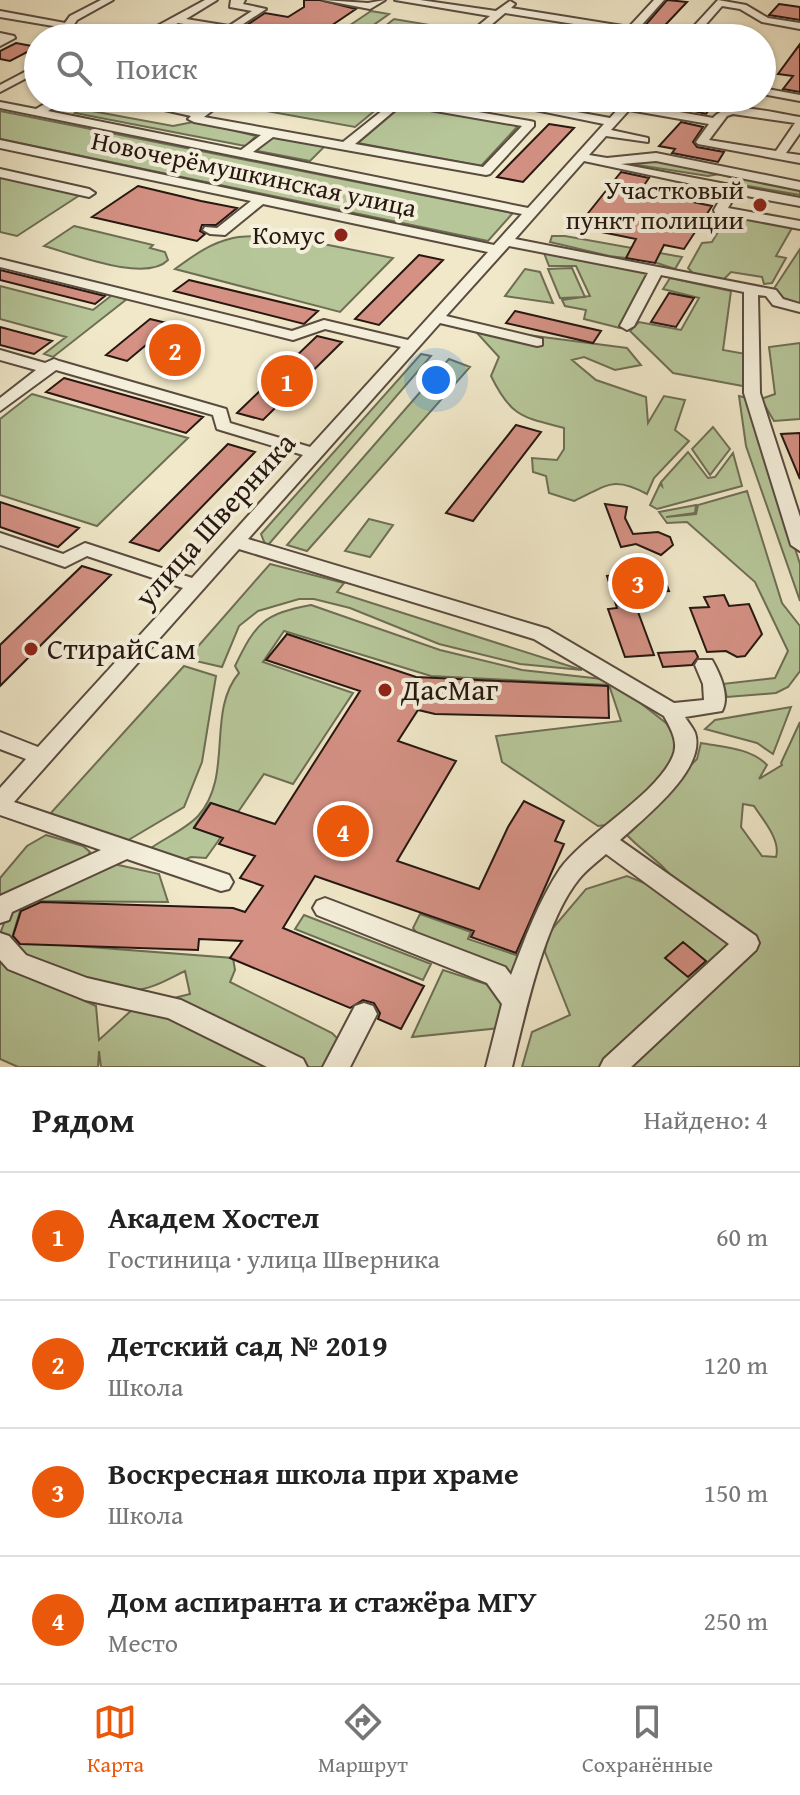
<!DOCTYPE html>
<html lang="ru">
<meta charset="utf-8">
<style>
:root{--surface:#fff;--page:#f6f6f6;--text:#222;--muted:#767676;--line:#e0e0e0;--accent:#ea580c}
body{margin:0;font-family:"Gentium Book Plus",serif;background:var(--page);color:var(--text)}
.you{position:absolute;left:436px;top:380px;width:28px;height:28px;margin:-20px;border:6px solid #fff;border-radius:50%;background:#1a73e8;box-shadow:0 0 0 12px #1a73e833}
.badge{display:grid;place-items:center;width:52px;height:52px;border-radius:50%;background:var(--accent);color:#fff;font-size:26px;font-weight:700}
.pin{position:absolute;translate:-50% -50%;border:4px solid #fff;box-shadow:0 2px 8px #0006}
.list{margin:0;padding:0;list-style:none}
h2{display:flex;justify-content:space-between;align-items:center;height:104px;margin:0;padding:0 32px;font-size:34px}
h2 small{font-size:26px;font-weight:400;color:var(--muted)}
.list li{display:grid;grid-template-columns:52px 1fr auto;gap:24px;align-items:center;box-sizing:border-box;height:128px;padding:0 32px;border-top:2px solid var(--line)}
.list b{display:block;font-size:30px;white-space:nowrap}
.list p{margin:0;font-size:26px;white-space:nowrap;color:var(--muted)}
.list em{font-size:26px;font-style:normal;color:var(--muted)}
.icon{flex:none;width:44px;height:44px;fill:none;stroke:currentColor;stroke-width:2;stroke-linecap:round;stroke-linejoin:round}
.map{position:relative;flex:none;width:800px;height:1067px;overflow:hidden}
.search{position:absolute;background:var(--surface);box-shadow:0 2px 6px #0004;left:24px;right:24px;top:24px;height:88px;display:flex;align-items:center;gap:20px;box-sizing:border-box;padding:0 28px;border-radius:44px;color:var(--muted);font-size:30px}
.sheet{height:616px;background:var(--surface)}
nav{display:flex;justify-content:space-around;align-items:center;box-sizing:border-box;height:112px;border-top:2px solid var(--line);background:var(--surface);font-size:22px;color:var(--muted)}
nav a{display:grid;justify-items:center;gap:4px}
nav .on{color:var(--accent)}
.map>svg:first-child{display:block}
.green{fill:#b6c699;stroke:#6e6e55;stroke-width:2;fill-rule:evenodd}
.building{fill:#d49184;stroke:#271711;stroke-width:2}
.lines{fill:none;stroke-linecap:round;stroke-linejoin:round}
.minor-casing{stroke:#594b3f;stroke-width:4}
.minor{fill:#f5f0dc;fill-rule:evenodd}
.poi-dot{fill:#8f2418;stroke:#f5f0dc;stroke-width:3}
.labels{text-anchor:middle;stroke-width:8;stroke-linejoin:round;paint-order:stroke}
.far-street-label{font-size:26px;fill:#271711;stroke:#f5f0dc}
.far-poi-label{font-size:26px;fill:#271711;stroke:#f5f0dc;text-anchor:end}
.street-label{font-size:30px;fill:#271711;stroke:#f5f0dc}
.poi-label{font-size:30px;fill:#271711;stroke:#f5f0dc;text-anchor:start}
</style>
<div class="map">
<svg width="800" height="1067" viewBox="0 0 800 1067">
<rect width="100%" height="100%" fill="#f0e8c9"/>
<filter id="stains"><feTurbulence type="fractalNoise" baseFrequency=".0025" numOctaves="4"/><feColorMatrix values="0 0 0 0 .2 0 0 0 0 .09 0 0 0 0 .02 0 0 0 .5 -.17"/></filter>
<radialGradient id="worn" r=".72"><stop offset=".6" stop-color="#630" stop-opacity="0"/><stop offset="1" stop-color="#630" stop-opacity=".3"/></radialGradient>
<path class="green" d="M 371,11 L 389,14 L 368,29 L 379,31 L 394,19 L 448,28 L 435,38 L 384,31 L 414,38 L 331,38 Z
M 138,98 L 325,98 L 378,108 L 355,127 L 206,100 L 198,109 Z
M 404,104 L 518,126 L 481,166 L 358,143 Z
M 81,109 L 173,126 L 193,122 L 204,123 L 256,136 L 246,146 L 240,145 L 75,113 Z
M 0,111 L 513,213 L 488,241 L 0,139 Z
M 272,135 L 327,144 L 310,161 L 252,150 Z
M 651,159 L 800,189 L 800,195 L 736,184 L 738,179 L 719,174 L 708,176 L 625,163 Z
M 0,174 L 83,193 L 17,236 L 0,232 Z
M 728,215 L 792,228 L 776,256 L 786,258 L 772,283 L 764,284 L 762,277 L 731,272 L 723,280 L 693,273 L 688,268 L 702,243 L 712,242 Z
M 74,226 L 153,245 L 150,248 L 165,252 L 168,260 C 146,283 73,254 44,246 Z
M 264,232 L 393,258 L 340,312 L 175,269 C 193,256 210,243 233,238 C 246,235 252,239 264,232 Z
M 552,236 L 565,236 L 682,257 L 675,269 L 651,261 L 609,256 L 550,242 Z
M 800,249 L 800,308 L 771,293 Z
M 544,253 L 650,273 L 620,328 L 584,319 L 586,310 L 565,306 L 562,300 L 590,296 L 576,266 L 549,266 Z
M 572,268 L 585,297 L 560,298 L 548,269 Z
M 525,269 L 540,272 L 553,303 L 505,296 Z
M 670,278 L 731,291 L 723,350 L 746,354 L 748,387 L 673,373 L 630,331 L 639,322 L 681,330 L 699,298 L 663,289 Z
M 0,286 L 93,310 L 112,295 L 127,299 L 53,357 L 44,354 L 66,337 L 0,319 Z
M 505,332 L 627,348 L 641,365 L 615,370 L 584,357 L 572,360 L 596,380 L 646,397 L 648,423 L 664,396 L 685,400 L 675,430 L 689,441 L 654,478 L 647,494 C 612,475 607,486 574,501 L 549,493 L 546,476 L 533,472 L 532,458 L 557,460 L 564,449 L 564,428 C 522,417 511,417 491,376 L 499,357 L 477,333 Z
M 800,343 L 800,419 L 774,421 L 761,399 L 775,394 L 769,347 Z
M 421,354 L 431,356 L 269,544 L 265,544 L 261,534 Z
M 449,359 L 470,367 L 307,551 L 287,545 Z
M 32,394 L 188,438 L 97,526 L 0,495 L 0,419 Z
M 739,396 L 747,398 L 800,564 L 800,601 L 746,446 Z
M 713,427 L 730,449 L 710,475 L 692,449 Z
M 688,452 L 708,478 L 715,477 L 733,453 L 742,486 L 657,509 L 650,505 L 660,484 L 662,486 L 661,482 Z
M 747,491 L 782,603 L 800,626 L 800,671 L 788,687 L 776,693 L 727,697 L 722,684 L 775,678 L 788,651 L 755,582 L 687,522 L 667,523 L 659,512 L 696,505 L 695,513 L 666,517 L 696,514 L 698,505 Z
M 369,519 L 393,525 L 370,557 L 345,551 Z
M 270,564 L 344,583 L 337,592 L 582,670 L 520,664 L 439,644 L 350,608 L 314,599 L 299,599 L 258,611 L 239,626 L 222,667 L 187,659 Z
M 311,605 L 440,650 L 522,670 L 611,680 L 666,723 L 680,744 L 666,771 L 614,824 L 598,826 L 502,762 L 496,736 L 621,721 L 609,685 L 431,676 L 284,631 L 263,662 L 353,693 L 293,784 L 264,774 L 238,812 L 210,803 L 194,827 L 221,837 L 206,858 L 191,857 L 176,863 L 150,851 L 151,848 C 165,838 186,829 198,816 C 234,776 206,712 239,673 L 235,666 C 256,623 263,614 311,605 Z
M 184,666 L 216,676 L 202,762 L 184,807 L 125,842 L 49,815 Z
M 791,707 L 773,754 L 757,743 L 705,729 L 715,720 Z
M 800,722 L 800,1067 L 522,1067 L 532,1032 L 570,1015 L 545,952 L 547,935 L 586,889 L 627,876 L 654,887 L 676,883 C 662,861 643,853 626,834 L 627,828 L 697,759 L 701,743 C 723,747 751,748 767,765 L 759,779 L 782,765 L 781,763 ZM 743,804 L 754,806 C 763,820 781,840 776,857 L 762,856 L 741,827 Z
M 46,835 L 83,846 L 90,852 L 85,860 L 12,890 L 0,898 L 0,878 L 27,846 Z
M 114,864 L 159,874 L 168,902 L 23,901 L 11,941 L 233,958 L 235,970 L 230,982 L 332,1033 L 341,1042 L 339,1055 L 325,1067 L 101,1067 L 99,1051 L 98,1067 L 18,1067 L 0,1059 L 0,958 L 11,967 L 96,1006 L 99,1040 L 134,1008 L 190,994 L 185,971 C 168,979 151,990 132,990 C 103,989 16,958 0,934 L 10,907 L 20,900 Z
M 420,914 L 471,932 L 468,939 L 525,958 L 513,990 L 417,933 L 413,928 Z
M 304,915 L 431,964 L 423,980 L 295,929 Z
M 443,970 L 489,985 L 504,1002 L 500,1028 L 412,1037 Z"/>
<path class="building" d="M 304,0 L 320,0 L 356,9 L 313,38 L 265,38 L 235,33 L 265,13 L 288,17 L 304,7 Z
M 667,0 L 687,2 L 653,38 L 636,36 Z
M 779,4 L 800,7 L 800,20 L 769,15 Z
M 16,43 L 37,47 L 10,61 L 0,59 L 0,51 Z
M 800,44 L 800,92 L 783,89 L 793,76 L 778,74 Z
M 694,98 L 718,98 L 706,114 L 685,109 Z
M 681,122 L 703,127 L 693,142 L 697,147 L 724,152 L 718,162 L 672,153 L 675,149 L 659,146 Z
M 549,124 L 574,128 L 523,182 L 497,177 Z
M 621,172 L 649,178 L 640,191 L 712,206 L 684,249 L 664,245 L 655,263 L 626,258 L 636,239 L 577,227 Z
M 138,186 L 201,201 L 237,208 L 216,225 L 202,225 L 200,231 L 205,234 L 197,241 L 92,217 Z
M 419,255 L 443,260 L 379,325 L 355,319 Z
M 0,270 L 105,296 L 95,304 L 0,280 Z
M 189,280 L 318,311 L 304,324 L 174,291 Z
M 669,293 L 694,298 L 676,327 L 651,322 Z
M 515,311 L 601,331 L 593,343 L 506,323 Z
M 150,319 L 171,324 L 127,361 L 106,355 Z
M 0,327 L 52,341 L 34,354 L 0,345 Z
M 317,336 L 342,342 L 263,420 L 237,413 Z
M 64,378 L 203,417 L 186,433 L 46,392 Z
M 516,425 L 541,432 L 473,521 L 446,513 Z
M 800,433 L 800,479 L 781,434 Z
M 228,444 L 255,452 L 159,551 L 130,542 Z
M 0,502 L 79,528 L 58,547 L 0,527 Z
M 605,504 L 627,507 L 625,518 L 633,534 L 658,532 L 670,537 L 673,545 L 661,555 L 636,544 L 621,547 Z
M 82,566 L 111,575 L 0,686 L 0,645 Z
M 662,572 L 669,591 L 631,593 L 654,655 L 625,657 L 608,609 L 617,608 L 607,576 Z
M 724,595 L 729,606 L 749,604 L 762,634 L 745,656 L 737,657 L 726,651 L 707,652 L 690,608 L 709,607 L 704,597 Z
M 287,634 L 416,677 L 608,686 L 609,718 L 435,714 L 418,710 L 398,741 L 456,761 L 397,861 L 479,889 L 508,827 L 524,801 L 564,821 L 555,841 L 564,844 L 516,953 L 471,937 L 474,931 L 315,876 L 300,900 L 283,928 L 424,986 L 401,1029 L 378,1019 L 380,1013 L 374,1003 L 363,1000 L 350,1008 L 230,958 L 242,941 L 199,939 L 198,950 L 20,944 L 13,936 L 21,911 L 41,902 L 233,908 L 245,912 L 263,886 L 240,878 L 255,856 L 219,844 L 223,838 L 194,828 L 211,803 L 275,824 L 360,691 L 266,660 Z
M 695,651 L 698,657 L 692,665 L 663,667 L 658,653 Z
M 683,942 L 706,961 L 688,977 L 665,958 Z"/>
<g class="lines">
<g class="minor-casing">
<path id="minor" d="M 101,0 L 113,0 L 77,20 L 73,26 L 80,32 L 95,38 L 79,38 L 65,28 L 0,17 L 0,11 L 65,23 L 70,16 Z
M 205,0 L 217,0 L 186,19 L 229,26 L 252,11 L 230,7 L 231,0 L 245,0 L 243,4 L 266,9 L 231,32 L 178,23 L 155,36 L 120,38 L 148,31 Z
M 323,0 L 368,3 L 385,0 L 370,9 Z
M 395,0 L 420,0 L 496,11 L 510,1 L 515,4 L 511,8 L 629,27 L 654,0 L 664,0 L 630,38 L 619,38 L 624,32 L 505,13 L 491,25 L 551,38 L 529,38 L 479,29 L 479,25 L 490,16 Z
M 718,0 L 746,5 L 768,18 L 800,23 L 800,29 L 762,22 L 740,9 L 722,6 L 694,38 L 683,38 Z
M 0,33 L 14,36 L 15,38 L 0,46 Z
M 38,65 L 38,72 L 0,92 L 0,85 Z
M 762,88 L 800,95 L 800,101 L 762,94 Z
M 55,98 L 69,98 L 48,111 L 241,150 L 261,135 L 194,122 L 188,119 L 191,116 L 111,98 L 135,98 L 199,110 L 216,98 L 229,98 L 204,117 L 343,142 L 398,98 L 530,121 L 534,122 L 534,126 L 490,174 L 486,175 L 273,137 L 253,152 L 528,208 L 604,124 L 476,98 L 500,98 L 610,118 L 628,98 L 640,98 L 635,104 L 713,118 C 728,99 778,114 800,117 L 800,133 L 786,153 L 800,155 L 800,163 L 698,144 L 696,142 L 709,124 L 629,110 L 611,130 L 648,138 L 648,142 L 606,136 L 589,155 L 607,158 L 656,153 L 800,182 L 800,190 L 656,161 L 621,164 L 800,198 L 800,206 L 736,194 L 728,208 L 800,221 L 800,229 L 715,213 L 714,210 L 725,191 L 584,161 L 515,239 L 771,289 L 776,290 L 783,299 L 800,304 L 800,312 L 773,305 L 766,296 L 758,295 L 760,393 L 800,517 L 800,551 L 791,545 L 744,393 L 744,292 L 661,275 L 634,326 L 627,330 L 620,326 L 648,273 L 509,246 L 446,316 L 542,339 L 542,345 L 537,346 L 440,323 L 248,539 L 548,629 L 674,703 L 704,700 L 703,684 L 695,665 L 698,660 L 712,660 C 720,674 730,696 722,711 L 685,717 C 688,722 693,728 695,733 C 707,769 644,818 620,840 L 756,936 L 759,943 L 756,950 L 631,1067 L 600,1067 L 604,1059 L 729,944 L 606,854 C 597,862 586,870 579,879 C 544,922 525,1014 512,1067 L 486,1067 L 502,1004 L 487,983 L 317,915 L 313,908 L 317,901 L 325,898 L 333,901 L 505,967 L 511,975 C 525,939 538,902 560,869 C 585,834 657,795 673,756 C 679,742 671,729 664,716 L 534,639 L 239,549 L 14,802 L 229,875 L 233,882 L 229,889 L 221,891 L 127,859 L 12,912 L 9,920 L 0,923 L 0,896 L 101,850 L 0,815 L 0,788 L 26,759 L 0,749 L 0,732 L 38,747 L 183,588 L 87,556 L 65,567 L 0,545 L 0,533 L 63,554 L 85,543 L 192,578 L 303,455 L 217,429 L 213,415 L 56,370 L 0,411 L 0,398 L 36,370 L 0,360 L 0,350 L 45,363 L 54,359 L 59,361 L 226,409 L 230,423 L 310,447 L 401,347 L 325,329 L 293,340 L 0,267 L 0,259 L 292,331 L 324,320 L 408,340 L 488,252 L 263,204 L 225,235 L 210,234 L 203,230 L 205,227 L 217,228 L 251,201 L 0,148 L 0,140 L 494,245 L 522,214 L 0,108 L 0,102 L 36,109 ZM 401,105 L 522,126 L 483,167 L 355,144 ZM 733,114 L 795,123 L 776,151 L 709,140 L 727,116 Z
M 0,169 L 89,189 L 95,193 L 89,197 L 0,177 Z
M 0,933 L 9,936 L 26,955 L 87,978 L 181,1000 L 303,1059 L 307,1067 L 267,1067 L 168,1018 L 85,1000 L 8,969 L 0,960 Z
M 364,1003 L 373,1006 L 377,1014 L 350,1067 L 323,1067 L 355,1006 Z"/>
</g>
<use href="#minor" class="minor"/>
</g>
<g class="poi-dot">
<circle cx="760" cy="205" r="8"/>
<circle cx="341" cy="235" r="8"/>
<circle cx="31" cy="649" r="8"/>
<circle cx="385" cy="690" r="8"/>
</g>
<g class="labels">
<g class="far-street-label">
<text transform="translate(254 174) rotate(12)" y="9">Новочерёмушкинская улица</text>
</g>
<g class="far-poi-label">
<text x="744" y="199">Участковый<tspan x="744" dy="30">пункт полиции</tspan></text>
<text x="325" y="244">Комус</text>
</g>
<g class="street-label">
<text transform="translate(215 520) rotate(-48)" y="10">улица Шверника</text>
</g>
<g class="poi-label">
<text x="47" y="659">СтирайСам</text>
<text x="401" y="700">ДасМаг</text>
</g>
</g>
<rect width="100%" height="100%" filter="url(#stains)"/>
<rect width="100%" height="100%" fill="url(#worn)"/>
</svg>
<div class="you"></div>
<div class="pin badge" style="left:287px;top:381px">1</div>
<div class="pin badge" style="left:175px;top:350px">2</div>
<div class="pin badge" style="left:638px;top:583px">3</div>
<div class="pin badge" style="left:343px;top:831px">4</div>
<div class="search"><svg class="icon" aria-label="search" viewBox="0 0 24 24"><circle cx="10" cy="10" r="6"/><path d="M15 15l6 6"/></svg>Поиск</div>
</div>
<section class="sheet">
<h2>Рядом<small>Найдено: 4</small></h2>
<ul class="list">
<li><span class="badge">1</span><div><b>Академ Хостел</b><p>Гостиница · улица Шверника</p></div><em>60 m</em></li>
<li><span class="badge">2</span><div><b>Детский сад № 2019</b><p>Школа</p></div><em>120 m</em></li>
<li><span class="badge">3</span><div><b>Воскресная школа при храме</b><p>Школа</p></div><em>150 m</em></li>
<li><span class="badge">4</span><div><b>Дом аспиранта и стажёра МГУ</b><p>Место</p></div><em>250 m</em></li>
</ul>
</section>
<nav>
<a class="on"><svg class="icon" aria-label="map" viewBox="0 0 24 24"><path d="M3 6l6-2 6 2 6-2v14l-6 2-6-2-6 2zM9 4v14M15 6v14"/></svg>Карта</a>
<a><svg class="icon" aria-label="directions" viewBox="0 0 24 24"><path d="M12 3l9 9-9 9-9-9zM9 14v-3h6M13 9l2 2-2 2"/></svg>Маршрут</a>
<a><svg class="icon" aria-label="saved" viewBox="0 0 24 24"><path d="M7 4h10v16l-5-4-5 4z"/></svg>Сохранённые</a>
</nav>
